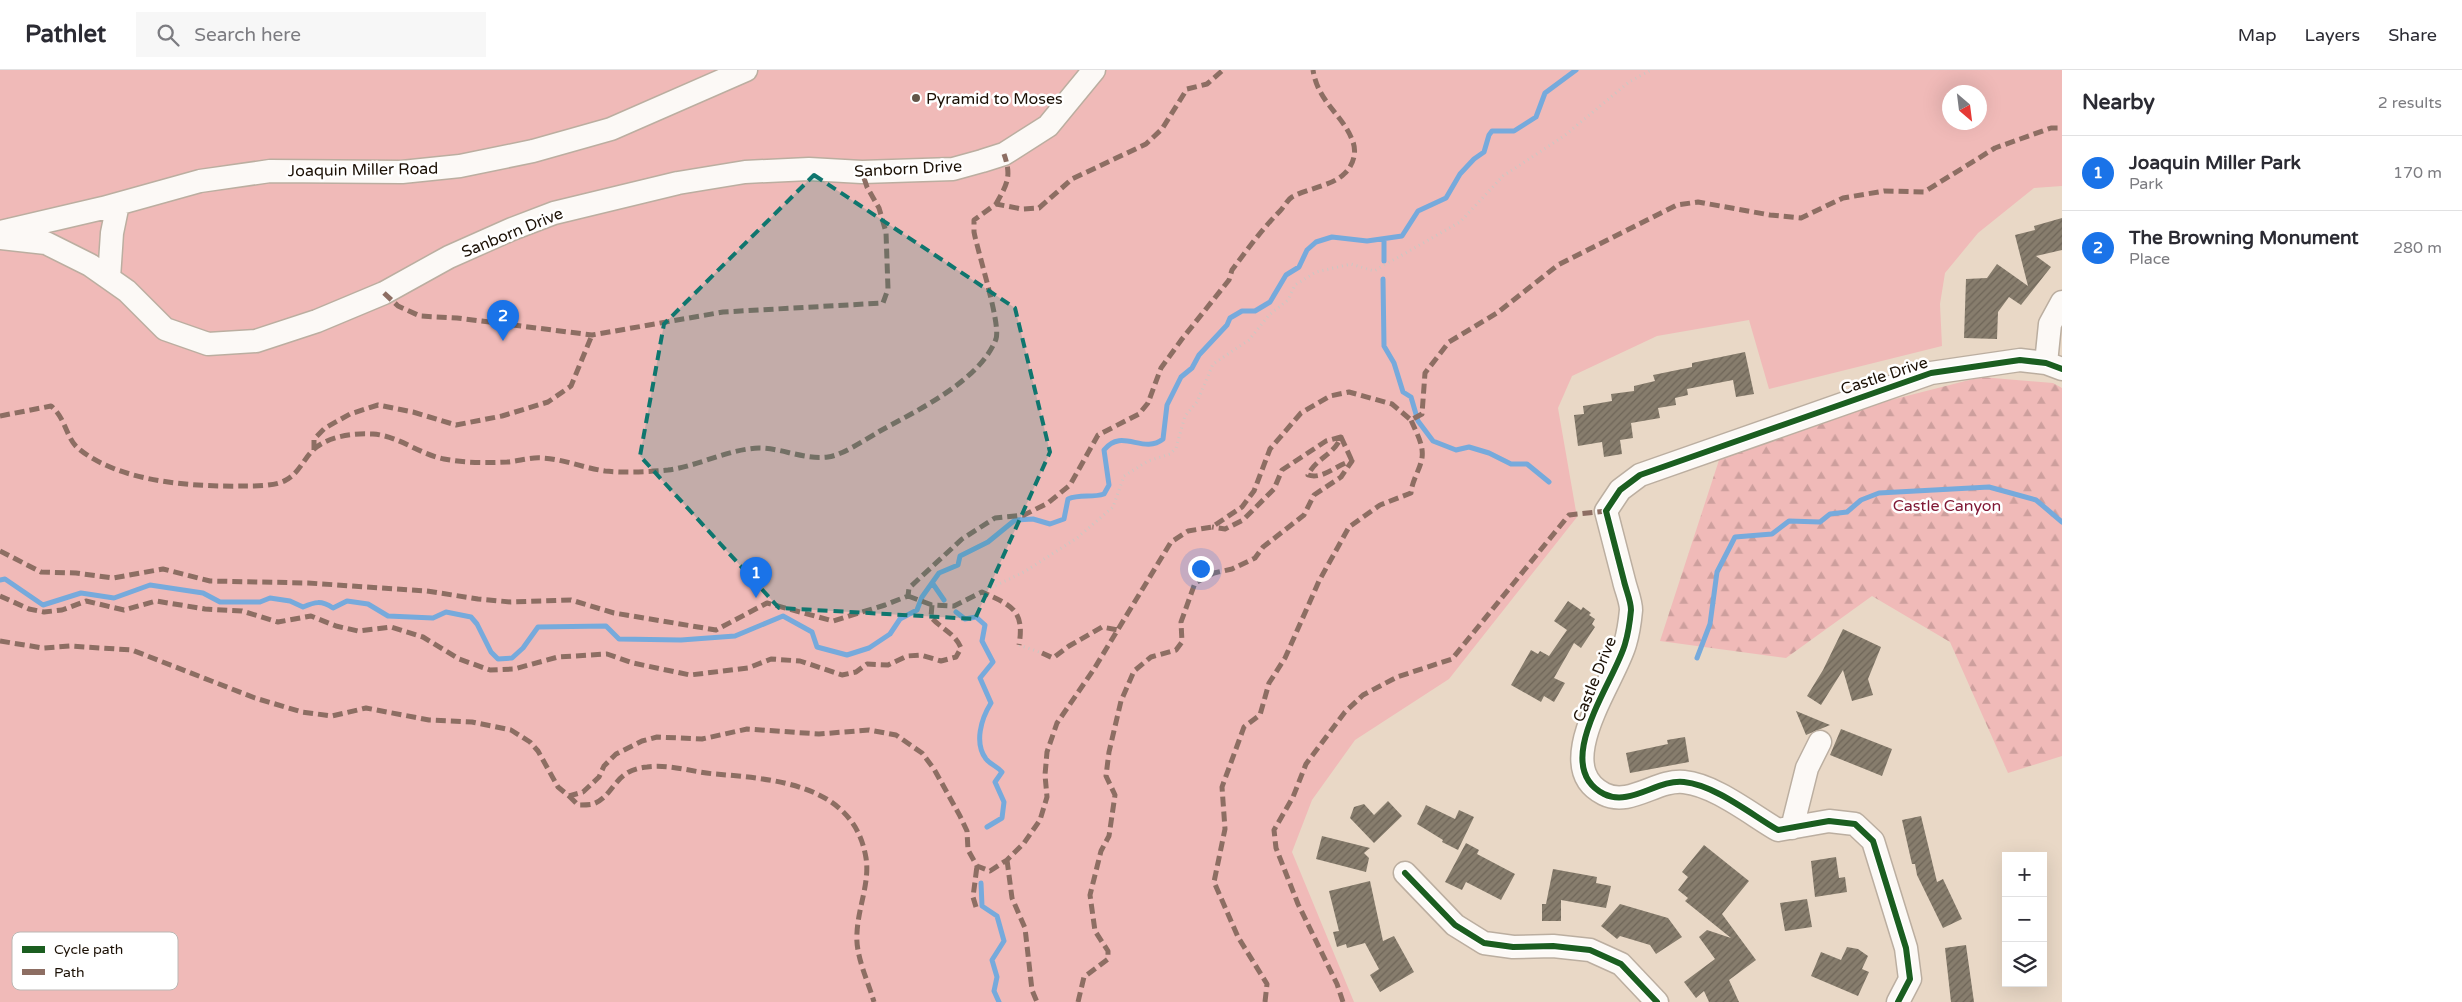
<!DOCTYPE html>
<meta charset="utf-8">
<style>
:root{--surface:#fff;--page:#f7f7f7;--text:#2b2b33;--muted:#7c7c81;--line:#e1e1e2;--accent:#1a73e8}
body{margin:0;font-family:"Varela Round",sans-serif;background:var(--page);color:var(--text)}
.controls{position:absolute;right:15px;bottom:15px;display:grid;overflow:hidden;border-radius:0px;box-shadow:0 5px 20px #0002}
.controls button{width:45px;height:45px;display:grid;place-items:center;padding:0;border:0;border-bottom:1px solid var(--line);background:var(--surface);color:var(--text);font:25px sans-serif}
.compass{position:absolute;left:1942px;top:15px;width:45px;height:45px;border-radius:50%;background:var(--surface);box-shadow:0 5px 20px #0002;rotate:152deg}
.you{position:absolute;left:1200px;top:498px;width:18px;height:18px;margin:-12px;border:4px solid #fff;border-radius:50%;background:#1a73e8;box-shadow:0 0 0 8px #1a73e833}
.badge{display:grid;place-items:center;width:32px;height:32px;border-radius:50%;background:var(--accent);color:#fff;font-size:16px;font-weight:700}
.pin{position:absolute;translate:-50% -41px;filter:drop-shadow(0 1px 2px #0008)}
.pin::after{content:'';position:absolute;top:26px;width:18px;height:15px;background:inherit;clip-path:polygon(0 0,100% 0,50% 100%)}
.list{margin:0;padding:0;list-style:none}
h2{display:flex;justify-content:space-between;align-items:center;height:65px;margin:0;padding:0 20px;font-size:21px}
h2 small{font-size:16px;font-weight:400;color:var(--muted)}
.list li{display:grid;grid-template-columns:32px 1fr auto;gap:15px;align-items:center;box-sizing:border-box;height:75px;padding:0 20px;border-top:1px solid var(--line)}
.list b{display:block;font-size:19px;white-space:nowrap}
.list p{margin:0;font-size:16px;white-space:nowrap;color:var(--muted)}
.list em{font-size:16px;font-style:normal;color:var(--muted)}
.icon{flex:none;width:28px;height:28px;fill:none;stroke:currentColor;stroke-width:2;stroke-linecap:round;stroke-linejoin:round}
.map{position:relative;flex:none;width:2062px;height:932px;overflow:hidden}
header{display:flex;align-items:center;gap:30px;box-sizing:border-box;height:70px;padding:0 25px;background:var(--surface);border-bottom:1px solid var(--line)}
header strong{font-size:24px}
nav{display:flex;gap:28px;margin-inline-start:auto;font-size:18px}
.search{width:350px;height:45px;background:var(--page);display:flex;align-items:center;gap:12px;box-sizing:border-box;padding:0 18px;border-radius:0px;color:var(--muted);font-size:19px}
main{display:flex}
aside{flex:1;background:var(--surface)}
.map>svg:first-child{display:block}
.forest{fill:url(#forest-firs)}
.park{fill:#f0bab8;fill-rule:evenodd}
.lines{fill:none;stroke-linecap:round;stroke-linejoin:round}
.stream{stroke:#76aadc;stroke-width:5}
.building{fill:url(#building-hatch)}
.minor-casing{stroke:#bbaea0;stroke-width:25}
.path{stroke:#ccc8c3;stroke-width:3;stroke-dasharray:1 4;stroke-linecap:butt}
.minor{stroke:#fcf9f6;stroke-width:22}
.quiet{stroke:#8d6e63;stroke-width:5;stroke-dasharray:10 5;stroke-linecap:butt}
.cycleway-casing{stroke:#fff;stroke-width:9}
.cycleway{stroke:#1b5e20;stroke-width:6}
.marked{fill:#0f766e;fill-opacity:0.2;stroke:#0f766e;stroke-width:4;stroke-dasharray:10 6;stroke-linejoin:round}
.poi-dot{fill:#635649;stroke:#fff;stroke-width:2}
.labels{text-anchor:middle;stroke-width:5;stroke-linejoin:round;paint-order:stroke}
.poi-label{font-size:16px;fill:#1b1005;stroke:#fff;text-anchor:start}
.street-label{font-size:16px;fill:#1b1005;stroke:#fff}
.park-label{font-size:16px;fill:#801936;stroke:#fff}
.key{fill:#fff;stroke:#bbb7b4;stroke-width:1}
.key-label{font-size:14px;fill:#1b1005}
</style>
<header>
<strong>Pathlet</strong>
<div class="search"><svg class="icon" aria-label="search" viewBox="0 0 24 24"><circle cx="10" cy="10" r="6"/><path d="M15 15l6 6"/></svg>Search here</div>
<nav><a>Map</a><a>Layers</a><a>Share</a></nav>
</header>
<main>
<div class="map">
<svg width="2062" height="932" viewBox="0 0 2062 932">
<defs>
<pattern id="forest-firs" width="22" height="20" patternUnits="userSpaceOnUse" patternTransform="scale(1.25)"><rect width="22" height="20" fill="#f0bab8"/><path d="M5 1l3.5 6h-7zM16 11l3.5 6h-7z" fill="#cd9f9d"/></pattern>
<pattern id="building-hatch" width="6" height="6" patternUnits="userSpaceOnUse" patternTransform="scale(1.25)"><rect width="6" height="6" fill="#877d6d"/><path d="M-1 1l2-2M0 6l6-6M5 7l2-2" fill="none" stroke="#6e6558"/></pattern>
</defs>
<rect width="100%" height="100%" fill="#e9d8c6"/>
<path class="forest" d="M 1981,307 L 2053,313 L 2062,318 L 2062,686 L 2008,703 L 1950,572 L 1872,526 L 1786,588 L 1660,571 L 1720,387 L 1883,332 Z"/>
<path class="park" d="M 0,0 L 2062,0 L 2062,116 L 2034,118 L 1978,163 L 1945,203 L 1940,234 L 1942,276 L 1769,319 L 1749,250 L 1657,266 L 1572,306 L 1558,338 L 1577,447 L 1449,609 L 1355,670 L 1312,730 L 1292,782 L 1354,932 L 0,932 ZM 1950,22 L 1980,22 L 1980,52 L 1950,52 Z"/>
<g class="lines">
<path class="stream" d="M 1384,170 L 1384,191
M 1383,209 L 1384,276 L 1394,293 L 1403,322 L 1411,327 L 1418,351 L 1433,371 L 1456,380 L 1469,377 L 1489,383 L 1511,394 L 1527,394 L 1549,412
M 0,510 L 5,509 L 43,535 L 81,523 L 114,528 L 150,515 L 203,523 L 220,532 L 260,532 L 270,528 L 290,531 L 303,537 C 315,532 321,530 333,538 L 347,531 L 368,534 L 388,546 L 433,548 L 446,542 L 471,547 L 477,554 L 491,582 L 498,589 L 512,588 L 523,578 L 538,557 L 606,556 L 619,569 L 681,570 L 735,566 L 783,546 L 812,562 L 817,577 L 847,585 L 869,578 L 890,564 L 900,549 L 917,540 L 922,527 L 939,503 L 958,495 L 960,486 L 988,472 L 1015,450 L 1033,449 L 1050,454 L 1064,449 L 1068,429 C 1080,424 1092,428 1104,424 L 1109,415 L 1104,380 C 1122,357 1143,385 1163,369 L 1167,335 L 1181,307 L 1192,298 L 1199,285 L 1227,255 L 1230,248 L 1242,241 L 1255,241 L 1270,232 L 1286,205 L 1299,197 L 1307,180 L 1316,172 L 1332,167 L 1367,171 L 1402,166 L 1418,141 L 1446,128 L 1460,104 L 1474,89 L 1484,82 L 1489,65 L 1492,61 L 1514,61 L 1536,47 L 1545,23 L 1576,0
M 933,514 L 944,530
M 956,542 L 965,549 L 976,547 L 985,555 L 982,571 L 993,592 L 980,608 L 991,633 C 981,649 974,673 986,689 C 991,695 997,696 1002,702 L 995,712 L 1004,732 L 1002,748 L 987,757
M 1697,588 L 1710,554 L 1717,502 L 1735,467 L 1772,464 L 1789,451 L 1820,452 L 1830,444 L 1847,442 L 1861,430 L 1879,423 L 1989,417 L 2036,430 L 2062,452
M 981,813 L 982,836 L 997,846 L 1004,871 L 992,890 L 997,907 L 994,921 L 999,932"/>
</g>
<path class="building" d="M 2062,148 L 2062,180 L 2036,186 L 2051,197 L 2021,235 L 2009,227 L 1998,242 L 1997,269 L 1964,268 L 1966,209 L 1987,208 L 1997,194 L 2028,216 L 2015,165 L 2035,160 L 2034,156 Z
M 1745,282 L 1754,324 L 1736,327 L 1733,310 L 1687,319 L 1688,325 L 1675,328 L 1676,335 L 1658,338 L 1660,348 L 1631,353 L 1633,368 L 1620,370 L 1622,384 L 1604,387 L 1602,372 L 1578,376 L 1574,345 L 1584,344 L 1583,336 L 1612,331 L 1611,324 L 1634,321 L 1634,316 L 1655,311 L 1653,305 L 1692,297 L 1692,293 Z
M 1568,531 L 1581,540 L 1583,537 L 1591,543 L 1589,545 L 1595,549 L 1592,554 L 1595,557 L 1581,578 L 1574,573 L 1554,608 L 1565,613 L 1554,632 L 1544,626 L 1541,632 L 1511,615 L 1531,580 L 1538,584 L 1540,581 L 1549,586 L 1567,560 L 1554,551 Z
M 1843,559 L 1881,577 L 1868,609 L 1873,625 L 1852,631 L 1843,600 L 1821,635 L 1807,626 L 1823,600 Z
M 1796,641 L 1830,655 L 1806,665 Z
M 1841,659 L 1892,679 L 1882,706 L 1830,685 Z
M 1685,667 L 1689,692 L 1630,703 L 1626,683 L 1668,674 L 1667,670 Z
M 1388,731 L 1402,746 L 1374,773 L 1350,748 L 1354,737 L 1364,734 L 1374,745 Z
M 1426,735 L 1455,749 L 1459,740 L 1474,747 L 1458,780 L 1442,772 L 1443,770 L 1417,754 Z
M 1921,746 L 1937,812 L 1943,809 L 1962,849 L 1943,858 L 1917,805 L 1915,794 L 1912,794 L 1902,750 Z
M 1322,766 L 1370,778 L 1364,783 L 1369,788 L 1366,802 L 1316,789 Z
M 1466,773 L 1479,780 L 1477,784 L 1515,804 L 1501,830 L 1466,812 L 1462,820 L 1445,812 Z
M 1704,775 L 1749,811 L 1722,844 L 1756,890 L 1729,910 L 1739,932 L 1709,932 L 1704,921 L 1696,928 L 1684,912 L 1715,889 L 1699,867 L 1707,860 L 1731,868 L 1685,831 L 1688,828 L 1678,820 L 1688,807 L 1682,802 Z
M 1836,787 L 1839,808 L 1845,807 L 1847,822 L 1815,827 L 1811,791 Z
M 1553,799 L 1597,807 L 1596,813 L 1611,816 L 1606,838 L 1561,830 L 1561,851 L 1542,851 L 1542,834 L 1546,834 Z
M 1370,811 L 1383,871 L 1394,866 L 1414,902 L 1380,922 L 1370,905 L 1379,899 L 1365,873 L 1347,878 L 1346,874 L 1337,877 L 1333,862 L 1339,861 L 1329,821 Z
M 1807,829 L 1812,857 L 1785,861 L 1780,833 Z
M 1620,834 L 1668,848 L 1682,867 L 1656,884 L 1650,875 L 1620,866 L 1617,869 L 1601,856 Z
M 1966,875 L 1974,932 L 1951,932 L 1945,878 Z
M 1847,877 L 1858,879 L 1868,886 L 1862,899 L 1869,902 L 1858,926 L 1811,906 L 1821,882 L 1841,890 Z"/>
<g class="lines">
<g class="minor-casing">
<path id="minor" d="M 0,162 L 103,138 L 200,111 L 270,101 L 402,102 L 460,96 L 533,81 L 611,59 L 746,0
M 0,168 L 46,173 L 90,195 L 127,221 L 165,259 L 208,274 L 256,271 L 317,251 L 384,223 L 449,187 L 512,159 L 554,143 L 678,113 L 745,102 L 809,99 L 862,102 L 953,99 L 982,91 L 1004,84 L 1048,56 L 1094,0
M 109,208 L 112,163 L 118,134
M 2046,293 L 2050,254 L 2062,232
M 1792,758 L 1807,698 L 1820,672
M 1405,803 L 1455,855 L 1484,873 L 1513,877 L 1553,876 L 1590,880 L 1621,894 L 1657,932
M 1898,932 L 1910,909 L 1906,878 L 1873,771 L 1855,754 L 1829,751 L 1778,760 C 1752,745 1715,715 1684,712 C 1657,709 1630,737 1604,724 C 1549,696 1615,611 1625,574 C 1628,564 1630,551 1631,540 C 1631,531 1626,520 1624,511 C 1618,487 1612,464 1606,441 L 1620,420 L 1640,405 L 1931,303 L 2020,290 L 2046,293 L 2062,299"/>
</g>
<path class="path" d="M 982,522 L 1024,502 L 1077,468 L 1113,437 L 1124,406 L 1148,391 L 1170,384 L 1176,378 L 1185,346 L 1197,332 L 1213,294 L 1249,270 L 1269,245 L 1288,230 L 1295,215 L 1316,202 L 1351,194 L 1374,201 L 1460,152 L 1503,106 L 1564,66 L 1629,12 L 1651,0
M 1019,575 L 1042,583"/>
<use href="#minor" class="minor"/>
<path class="quiet" d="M 996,134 C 1007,114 1012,107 1004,84
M 384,223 L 398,236 L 420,246 L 457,248 L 592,265 L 723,242 L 883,233 L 888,219 L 886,162 L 879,138 L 867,117 L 862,102
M 0,346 L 51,336 C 66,348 66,369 79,379 C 121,413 195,417 246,416 C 258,416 276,416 286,410 C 299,403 303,390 313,380 C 328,366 353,363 373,364 C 399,366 419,384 444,389 C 464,393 487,393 507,392 C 519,391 531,387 542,388 C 563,389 584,398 605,401 C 625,403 648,402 668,400 C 699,396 728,379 759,378 C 782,378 804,390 828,387 C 843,385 866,369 880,361 C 916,341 980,311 996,269 C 1001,254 978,183 974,162 L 974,150 L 996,134 L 1022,139 L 1039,138 L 1072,109 L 1146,74 L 1162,59 L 1187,19 L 1207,14 L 1223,0
M 1341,367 L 1352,391
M 314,380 L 314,369 L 325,358 L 350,344 L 378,335 L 413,342 L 456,355 L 502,346 L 548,332 L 571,316 L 592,265
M 0,481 L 41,502 L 76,503 L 113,508 L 163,499 L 210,511 L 308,513 L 427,521 L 478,529 L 511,532 L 571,530 L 614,543 L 716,560 L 767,533 L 833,551 L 885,535 L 908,526 L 909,518 L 962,469 L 995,448 L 1024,445 L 1048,433 L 1070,415 L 1098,365 L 1139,344 L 1148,333 L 1161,298 L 1182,269 L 1229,210 L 1232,200 C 1247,180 1262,159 1280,141 C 1284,137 1287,130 1292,127 C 1308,118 1332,116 1344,104 C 1353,96 1357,83 1353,72 C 1343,44 1318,33 1313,0
M 0,526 L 29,539 L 44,542 L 62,540 L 86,531 L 124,540 L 156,531 L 205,539 L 242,541 L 278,552 L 311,546 L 336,556 L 358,561 L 391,557 L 423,567 L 459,589 L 490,600 L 514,599 L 558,587 L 607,584 L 633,593 L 690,605 L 748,598 L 771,589 L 800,591 L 842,605 L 856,602 L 867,594 L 888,595 L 907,586 L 921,585 L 941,591 L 956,587 L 961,578 C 955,563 941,559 931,547 L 932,535 L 954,536 L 982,522 C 1011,535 1025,540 1019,575
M 908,526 L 932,535
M 0,571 L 43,578 L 70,576 L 132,580 L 255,628 L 302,642 L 332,646 L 366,638 L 429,650 L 472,652 L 511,660 L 530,672 L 538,681 L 558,717 L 569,726 L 583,722 L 599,707 L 604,696 L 616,684 L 642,671 L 657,667 L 702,669 L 747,659 L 819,664 L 869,660 L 896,665 L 922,683 L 934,699 L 960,746 L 967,761 L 968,780 L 977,796 L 990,801 L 1007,790 L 1024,773 L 1040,750 L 1047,727 L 1045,705 L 1047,682 L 1057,653 L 1094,599 L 1171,472 L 1188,461 L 1212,457 L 1242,437 L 1254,421 L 1270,379 L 1301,343 L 1330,326 L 1349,322 L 1392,334 L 1411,350 L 1422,344 L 1425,303 L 1449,272 L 1497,243 L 1558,195 L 1677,135 L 1698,132 L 1770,145 L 1801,148 L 1843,128 L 1884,121 L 1924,122 L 1995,78 L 2051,58 L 2062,58
M 1042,583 L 1053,588 L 1069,576 L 1102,557 L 1118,560
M 569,726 L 578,735 C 583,735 589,735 593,734 C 615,726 613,700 647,697 C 670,694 692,702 715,704 C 774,709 854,714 866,788 C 870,812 858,838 857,863 C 855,885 868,911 874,932
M 1007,790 L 1012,828 L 1025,858 L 1032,920 L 1037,932
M 976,837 L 973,827 L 977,796
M 1078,932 L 1084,907 L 1108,889 L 1108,881 L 1095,861 L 1090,825 L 1101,781 L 1109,766 L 1115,725 L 1106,706 L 1109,682 L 1121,631 L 1134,601 L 1151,587 L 1176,580 L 1182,572 L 1181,552 L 1195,513 L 1214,503 L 1232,499 L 1255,488 L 1263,477 L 1304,445 L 1314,425 L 1341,407 L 1352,391 C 1337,394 1323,410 1308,405 C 1315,389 1335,384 1341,367 L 1326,371 L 1282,400 L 1274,419 L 1243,450 L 1225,459 L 1212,457
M 1265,932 L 1267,914 L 1238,867 L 1214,812 L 1225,759 L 1222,717 L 1244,657 L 1260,645 L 1269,613 L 1285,588 L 1319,511 L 1349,457 L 1380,435 L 1411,423 C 1412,410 1420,400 1422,388 C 1424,375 1416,362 1411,350
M 1343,932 L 1337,914 L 1298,834 L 1276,778 L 1274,760 L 1293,727 L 1306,694 L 1345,642 L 1363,625 L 1397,607 L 1452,589 L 1569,445 L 1606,441"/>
<g class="cycleway-casing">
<path id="cycleway" d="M 1405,803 L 1455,855 L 1484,873 L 1513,877 L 1553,876 L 1590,880 L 1621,894 L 1657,932
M 1898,932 L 1910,909 L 1906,878 L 1873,771 L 1855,754 L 1829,751 L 1778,760 C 1752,745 1715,715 1684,712 C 1657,709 1630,737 1604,724 C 1549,696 1615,611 1625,574 C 1628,564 1630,551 1631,540 C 1631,531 1626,520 1624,511 C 1618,487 1612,464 1606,441 L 1620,420 L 1640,405 L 1931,303 L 2020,290 L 2046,293 L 2062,299"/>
</g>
<use href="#cycleway" class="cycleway"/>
</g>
<path class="marked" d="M 814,105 L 1015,238 L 1050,382 L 975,549 L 779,538 L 640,386 L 664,254 Z"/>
<circle class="poi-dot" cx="916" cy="28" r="5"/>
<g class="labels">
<g class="poi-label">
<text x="926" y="34">Pyramid to Moses</text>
</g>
<g class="street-label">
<text transform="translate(908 98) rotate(-3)" y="6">Sanborn Drive</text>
<text transform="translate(363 99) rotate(-1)" y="6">Joaquin Miller Road</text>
<text transform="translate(512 162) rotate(-22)" y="6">Sanborn Drive</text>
<text transform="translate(1884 305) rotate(-18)" y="6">Castle Drive</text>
<text transform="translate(1594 609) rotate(-68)" y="6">Castle Drive</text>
</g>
<g class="park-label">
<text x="1947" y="441">Castle Canyon</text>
</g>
</g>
<rect x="12" y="862" width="166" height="58" rx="8" class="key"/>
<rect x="22" y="876" width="23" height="7" fill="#1b5e20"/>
<rect x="22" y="899" width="23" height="6" fill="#8d6e63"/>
<g class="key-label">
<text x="54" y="884">Cycle path</text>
<text x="54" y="907">Path</text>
</g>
</svg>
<div class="controls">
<button>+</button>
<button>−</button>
<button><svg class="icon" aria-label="layers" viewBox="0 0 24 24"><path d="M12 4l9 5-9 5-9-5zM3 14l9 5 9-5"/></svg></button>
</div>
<svg class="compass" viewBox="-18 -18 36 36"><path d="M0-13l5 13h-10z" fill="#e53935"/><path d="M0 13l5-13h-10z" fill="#7c7c81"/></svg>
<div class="you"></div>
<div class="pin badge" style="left:756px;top:528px">1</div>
<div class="pin badge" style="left:503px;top:271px">2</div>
</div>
<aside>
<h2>Nearby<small>2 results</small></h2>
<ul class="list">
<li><span class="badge">1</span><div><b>Joaquin Miller Park</b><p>Park</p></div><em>170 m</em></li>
<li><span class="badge">2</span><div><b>The Browning Monument</b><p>Place</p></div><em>280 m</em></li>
</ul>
</aside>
</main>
